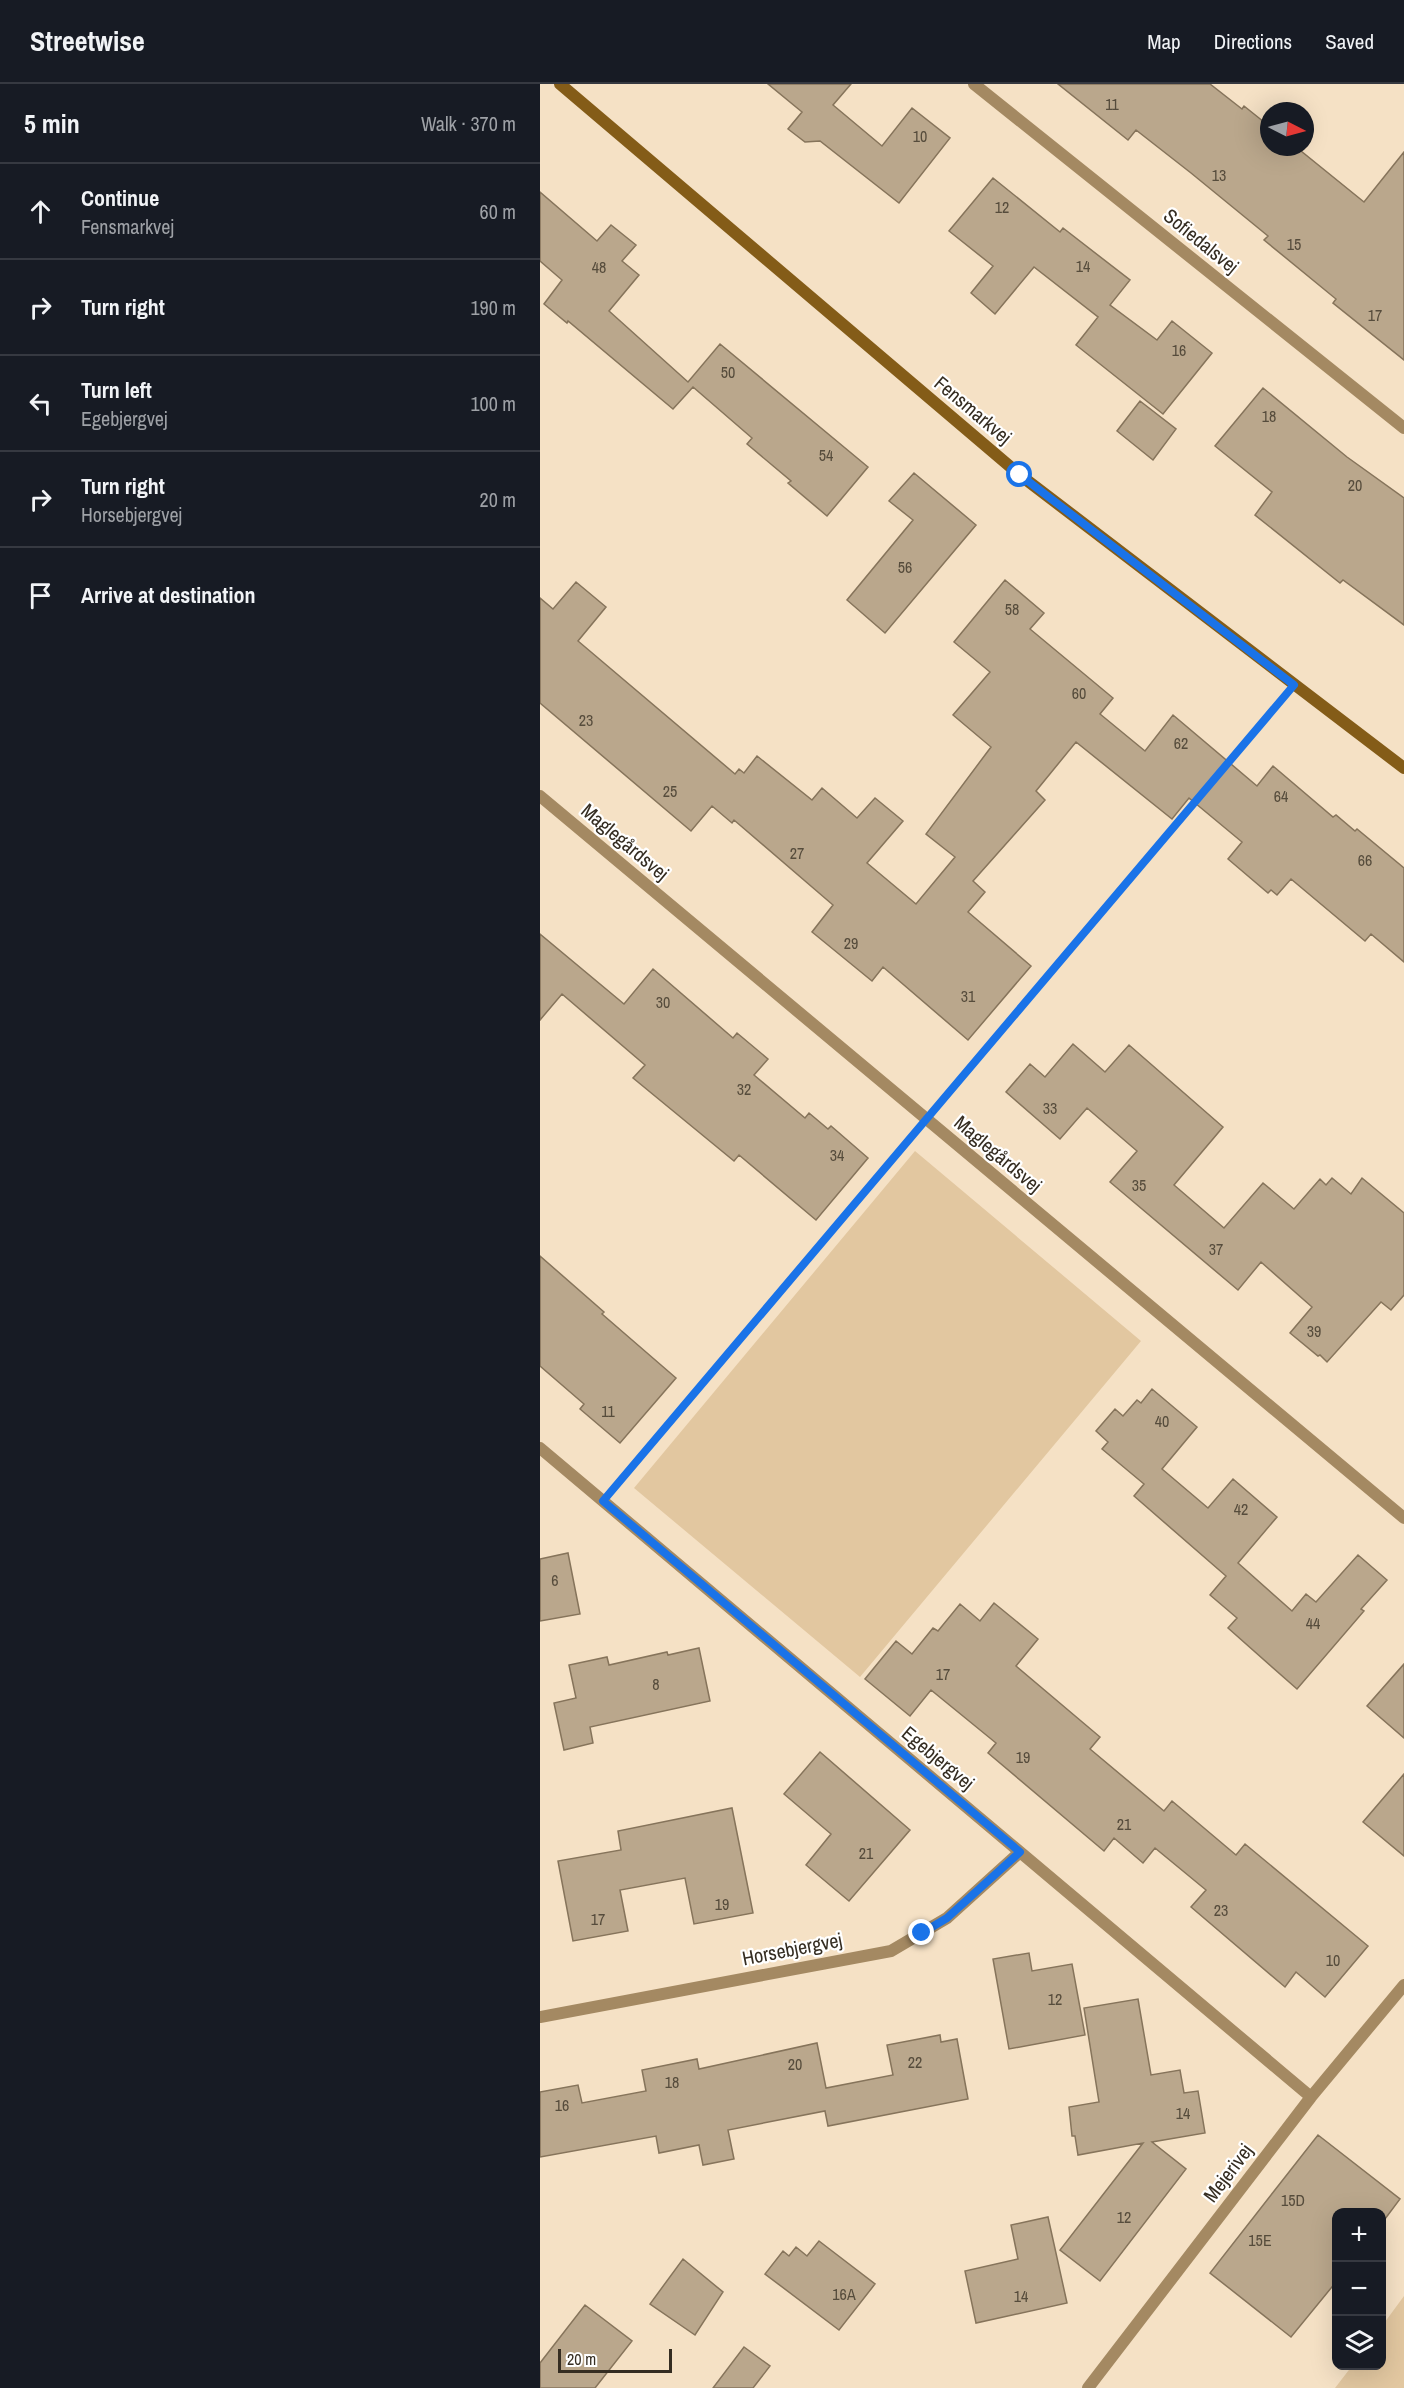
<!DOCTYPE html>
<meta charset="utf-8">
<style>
:root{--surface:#171b24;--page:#20242c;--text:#f1f3f6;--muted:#9ea1a6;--line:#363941}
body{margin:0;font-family:"Archivo Narrow",sans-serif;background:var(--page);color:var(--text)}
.controls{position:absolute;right:18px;bottom:18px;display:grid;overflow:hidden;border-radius:12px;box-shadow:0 6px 24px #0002}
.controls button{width:54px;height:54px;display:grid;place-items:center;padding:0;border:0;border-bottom:2px solid var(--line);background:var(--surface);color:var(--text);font:30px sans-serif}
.compass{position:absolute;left:720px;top:18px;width:54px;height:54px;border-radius:50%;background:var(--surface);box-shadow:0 6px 24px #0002;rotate:96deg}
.scale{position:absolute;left:18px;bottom:15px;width:114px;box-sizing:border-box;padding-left:6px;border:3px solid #352d22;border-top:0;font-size:16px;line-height:21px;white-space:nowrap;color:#352d22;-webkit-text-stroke:4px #fff;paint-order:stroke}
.stop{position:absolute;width:18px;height:18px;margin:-14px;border:4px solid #1a73e8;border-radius:50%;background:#fff}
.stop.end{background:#1a73e8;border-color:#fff;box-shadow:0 2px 6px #0008}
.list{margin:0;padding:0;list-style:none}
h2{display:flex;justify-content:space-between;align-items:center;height:78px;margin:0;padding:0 24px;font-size:26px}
h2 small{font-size:20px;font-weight:400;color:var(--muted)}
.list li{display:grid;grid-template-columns:39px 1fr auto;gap:18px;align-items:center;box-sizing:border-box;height:96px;padding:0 24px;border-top:2px solid var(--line)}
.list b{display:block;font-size:22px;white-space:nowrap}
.list p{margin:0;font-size:20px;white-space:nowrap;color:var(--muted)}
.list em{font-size:20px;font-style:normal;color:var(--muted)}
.icon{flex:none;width:33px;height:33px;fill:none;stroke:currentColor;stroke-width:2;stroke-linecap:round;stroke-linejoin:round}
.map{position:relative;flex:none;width:864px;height:2304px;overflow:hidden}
header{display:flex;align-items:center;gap:36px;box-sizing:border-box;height:84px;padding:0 30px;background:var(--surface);border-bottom:2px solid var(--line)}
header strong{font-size:28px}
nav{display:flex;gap:33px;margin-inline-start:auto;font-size:21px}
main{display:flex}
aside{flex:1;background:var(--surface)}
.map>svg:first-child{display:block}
.green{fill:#e2c7a0}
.building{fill:#baa78c;stroke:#86745b;stroke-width:1.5}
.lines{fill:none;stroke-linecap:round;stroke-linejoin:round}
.path{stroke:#9d8e7a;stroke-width:4;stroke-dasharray:6 3;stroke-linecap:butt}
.street{stroke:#a48962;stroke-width:12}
.secondary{stroke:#845c18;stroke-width:12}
.route{stroke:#1a73e8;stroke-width:8}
.labels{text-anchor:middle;stroke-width:4.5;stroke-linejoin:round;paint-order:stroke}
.number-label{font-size:16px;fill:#564c3c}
.street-label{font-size:20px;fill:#352d22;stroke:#fff}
</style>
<header>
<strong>Streetwise</strong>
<nav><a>Map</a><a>Directions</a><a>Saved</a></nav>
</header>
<main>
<aside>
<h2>5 min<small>Walk · 370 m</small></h2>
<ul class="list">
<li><svg class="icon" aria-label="ahead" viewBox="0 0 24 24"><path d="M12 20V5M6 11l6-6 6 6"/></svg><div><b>Continue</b><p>Fensmarkvej</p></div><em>60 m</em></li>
<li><svg class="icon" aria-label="right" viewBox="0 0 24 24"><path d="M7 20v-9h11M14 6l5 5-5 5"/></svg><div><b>Turn right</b></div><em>190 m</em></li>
<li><svg class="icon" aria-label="left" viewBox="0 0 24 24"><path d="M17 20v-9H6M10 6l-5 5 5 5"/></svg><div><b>Turn left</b><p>Egebjergvej</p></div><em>100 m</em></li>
<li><svg class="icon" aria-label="right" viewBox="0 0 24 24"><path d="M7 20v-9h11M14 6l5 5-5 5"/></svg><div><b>Turn right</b><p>Horsebjergvej</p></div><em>20 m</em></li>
<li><svg class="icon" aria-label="arrive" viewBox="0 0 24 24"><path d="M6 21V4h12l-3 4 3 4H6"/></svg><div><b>Arrive at destination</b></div></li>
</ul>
</aside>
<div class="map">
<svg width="864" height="2304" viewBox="0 0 864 2304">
<rect width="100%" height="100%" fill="#f5e1c5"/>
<path class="green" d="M 375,1067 L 601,1257 L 320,1593 L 94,1404 Z
M 864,2212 L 864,2304 L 795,2304 L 812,2282 L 842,2282 L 842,2242 Z"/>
<path class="building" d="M 228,0 L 311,0 L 293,21 L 342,62 L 372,24 L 410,54 L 359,119 L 280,57 L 265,58 L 248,45 L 262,28 Z
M 518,0 L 670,0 L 702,25 L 704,22 L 729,42 L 729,63 L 756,63 L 824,118 L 864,68 L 864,276 L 793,219 L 796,215 L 724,156 L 728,152 L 651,89 L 596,46 L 588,56 Z
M 453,94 L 520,148 L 523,144 L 590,196 L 570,221 L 617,256 L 632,237 L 672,269 L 623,330 L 536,261 L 558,233 L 494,183 L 455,230 L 431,209 L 453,182 L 409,147 Z
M 0,108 L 57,157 L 71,141 L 96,161 L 82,177 L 99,191 L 69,227 L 148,298 L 180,260 L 328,383 L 287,432 L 248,399 L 251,397 L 207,360 L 212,354 L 153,303 L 133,325 L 28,237 L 27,239 L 4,220 L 22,196 L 0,177 Z
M 723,304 L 807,373 L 864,414 L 864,541 L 803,496 L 800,499 L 715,431 L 732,408 L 675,362 Z
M 600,317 L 636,345 L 613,376 L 577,347 Z
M 374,389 L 436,441 L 345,549 L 307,516 L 373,436 L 349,417 Z
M 465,496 L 504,529 L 490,545 L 573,614 L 560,630 L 605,667 L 633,631 L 717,702 L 733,682 L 793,733 L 796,731 L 815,747 L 817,745 L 864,784 L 864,878 L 831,850 L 825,857 L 751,795 L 737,811 L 731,806 L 728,809 L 688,775 L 702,758 L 649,714 L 632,735 L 536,658 L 496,707 L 505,716 L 433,797 L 445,808 L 428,828 L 491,882 L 428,956 L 343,883 L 332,897 L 272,848 L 293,821 L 194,736 L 192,739 L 172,722 L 151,747 L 0,619 L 0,514 L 13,525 L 36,498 L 66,523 L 38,557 L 195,690 L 199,685 L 204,689 L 217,672 L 272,716 L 282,704 L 317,734 L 335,714 L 363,737 L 327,779 L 376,820 L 415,773 L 386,750 L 451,663 L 413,631 L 450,588 L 414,558 Z
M 0,850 L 84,920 L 113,885 L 193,954 L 197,949 L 228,975 L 214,991 L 265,1034 L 269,1029 L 288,1045 L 291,1042 L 328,1074 L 276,1136 L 199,1071 L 194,1077 L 93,994 L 105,981 L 22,910 L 0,936 Z
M 533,960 L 565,988 L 589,961 L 683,1043 L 634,1101 L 684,1144 L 723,1099 L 754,1125 L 780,1095 L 786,1101 L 792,1094 L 811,1110 L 822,1094 L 864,1129 L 864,1211 L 851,1226 L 841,1218 L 787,1278 L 780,1271 L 778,1272 L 750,1249 L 772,1223 L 721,1178 L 698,1206 L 570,1098 L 597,1067 L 547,1024 L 520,1055 L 466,1008 L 490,980 L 505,993 Z
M 0,1172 L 64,1228 L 62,1230 L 136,1294 L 80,1359 L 40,1325 L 44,1320 L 0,1282 Z
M 612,1305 L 657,1343 L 622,1385 L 668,1424 L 693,1395 L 737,1433 L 698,1479 L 752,1527 L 766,1510 L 776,1518 L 818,1471 L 847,1496 L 821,1525 L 824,1527 L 757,1605 L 688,1544 L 697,1534 L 670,1511 L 686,1492 L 594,1412 L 604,1400 L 562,1365 L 568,1358 L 556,1347 L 575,1325 L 583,1332 L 597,1316 L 601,1319 Z
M 28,1469 L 40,1530 L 0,1537 L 0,1475 Z
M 454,1519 L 498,1555 L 476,1582 L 560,1653 L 550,1665 L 624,1727 L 632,1717 L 696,1771 L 705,1760 L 828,1862 L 785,1913 L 756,1888 L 745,1903 L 651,1823 L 666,1806 L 615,1764 L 603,1779 L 574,1754 L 564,1767 L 448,1669 L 456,1659 L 391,1606 L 370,1632 L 325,1595 L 356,1557 L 372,1570 L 393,1544 L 398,1547 L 420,1520 L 440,1537 Z
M 159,1564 L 170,1617 L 50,1643 L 53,1659 L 24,1666 L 14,1619 L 36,1614 L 29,1581 L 67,1573 L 69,1581 L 127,1568 L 128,1571 Z
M 864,1580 L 864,1654 L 827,1622 Z
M 280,1668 L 370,1746 L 309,1817 L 266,1781 L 291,1750 L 244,1710 Z
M 864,1690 L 864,1772 L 823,1738 Z
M 192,1724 L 213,1829 L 154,1840 L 145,1794 L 80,1806 L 88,1847 L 33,1857 L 18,1777 L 81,1766 L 78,1747 Z
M 489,1869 L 492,1887 L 532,1880 L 545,1951 L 469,1965 L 453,1875 Z
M 598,1915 L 611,1991 L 640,1986 L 644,2009 L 658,2007 L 665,2049 L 612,2058 L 646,2085 L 560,2197 L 520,2166 L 603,2059 L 538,2071 L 535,2052 L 532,2052 L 529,2023 L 559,2018 L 544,1924 Z
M 400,1951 L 401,1958 L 417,1955 L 428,2015 L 288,2042 L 285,2027 L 188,2046 L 194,2075 L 163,2081 L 159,2061 L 119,2069 L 116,2052 L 0,2073 L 0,2008 L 38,2001 L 42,2019 L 106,2007 L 102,1986 L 157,1975 L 159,1985 L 277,1959 L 286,2004 L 353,1991 L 347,1961 Z
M 778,2051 L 860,2115 L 842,2139 L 842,2128 L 796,2128 L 796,2198 L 751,2253 L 670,2189 Z
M 508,2133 L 527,2219 L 436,2239 L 425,2187 L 478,2175 L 471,2141 Z
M 279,2157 L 335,2200 L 299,2246 L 225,2190 L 243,2167 L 249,2172 L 256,2163 L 267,2172 Z
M 143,2175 L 183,2208 L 155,2251 L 110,2220 Z
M 45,2221 L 92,2257 L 55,2304 L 0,2304 L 0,2279 Z
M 204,2263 L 230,2282 L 213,2304 L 173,2304 Z"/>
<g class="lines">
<path class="path" d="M 402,1016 L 739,619
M 79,1398 L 370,1054"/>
<path class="street" d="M 434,0 L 864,344
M 0,712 L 864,1434
M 0,1364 L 771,2013
M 0,1933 L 351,1867 L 407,1834 L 480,1768
M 548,2304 L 771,2013 L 864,1901"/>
<path class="secondary" d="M 20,0 L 480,391 L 864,684"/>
</g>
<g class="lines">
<path class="route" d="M 382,1849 L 407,1834 L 480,1768 L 63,1417 L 754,601 L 480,391"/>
</g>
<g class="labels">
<g class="number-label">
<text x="572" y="26">11</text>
<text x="380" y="58">10</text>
<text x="679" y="97">13</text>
<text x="462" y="129">12</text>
<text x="754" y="166">15</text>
<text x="543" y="188">14</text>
<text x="59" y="189">48</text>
<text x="835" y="237">17</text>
<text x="639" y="272">16</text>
<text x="188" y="294">50</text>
<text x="729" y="338">18</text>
<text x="286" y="377">54</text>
<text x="815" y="407">20</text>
<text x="365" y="489">56</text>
<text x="472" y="531">58</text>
<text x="539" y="615">60</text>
<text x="46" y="642">23</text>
<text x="641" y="665">62</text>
<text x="130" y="713">25</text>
<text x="741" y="718">64</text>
<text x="257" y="775">27</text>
<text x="825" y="782">66</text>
<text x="311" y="865">29</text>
<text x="428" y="918">31</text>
<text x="123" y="924">30</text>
<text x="204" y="1011">32</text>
<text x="510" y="1030">33</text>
<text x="297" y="1077">34</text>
<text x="599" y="1107">35</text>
<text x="676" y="1171">37</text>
<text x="774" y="1253">39</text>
<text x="68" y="1333">11</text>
<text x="622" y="1343">40</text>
<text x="701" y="1431">42</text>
<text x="15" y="1502">6</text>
<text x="773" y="1545">44</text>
<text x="403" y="1596">17</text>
<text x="116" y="1606">8</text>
<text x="483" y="1679">19</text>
<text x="584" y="1746">21</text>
<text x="326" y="1775">21</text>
<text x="182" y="1826">19</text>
<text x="681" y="1832">23</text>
<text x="58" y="1841">17</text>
<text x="793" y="1882">10</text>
<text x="515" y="1921">12</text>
<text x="375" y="1984">22</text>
<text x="255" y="1986">20</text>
<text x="132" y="2004">18</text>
<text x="22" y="2027">16</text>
<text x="643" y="2035">14</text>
<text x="753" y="2122">15D</text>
<text x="584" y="2139">12</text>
<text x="720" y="2162">15E</text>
<text x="304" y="2216">16A</text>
<text x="481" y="2218">14</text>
</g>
<g class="street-label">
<text transform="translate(661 157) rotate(39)" y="7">Sofiedalsvej</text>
<text transform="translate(433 326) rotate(40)" y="7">Fensmarkvej</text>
<text transform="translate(85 758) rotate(40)" y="7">Maglegårdsvej</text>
<text transform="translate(458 1070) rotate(40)" y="7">Maglegårdsvej</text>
<text transform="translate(398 1674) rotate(40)" y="7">Egebjergvej</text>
<text transform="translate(252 1865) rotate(-11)" y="7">Horsebjergvej</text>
<text transform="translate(688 2089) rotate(-53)" y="7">Mejerivej</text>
</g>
</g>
</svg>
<div class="controls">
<button>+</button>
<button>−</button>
<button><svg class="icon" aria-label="layers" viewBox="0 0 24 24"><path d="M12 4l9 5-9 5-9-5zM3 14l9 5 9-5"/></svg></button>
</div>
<svg class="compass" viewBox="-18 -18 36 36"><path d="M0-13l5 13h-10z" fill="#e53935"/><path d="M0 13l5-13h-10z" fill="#9ea1a6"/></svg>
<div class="scale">20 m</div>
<div class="stop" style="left:480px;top:391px"></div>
<div class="stop end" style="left:382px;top:1849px"></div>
</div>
</main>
